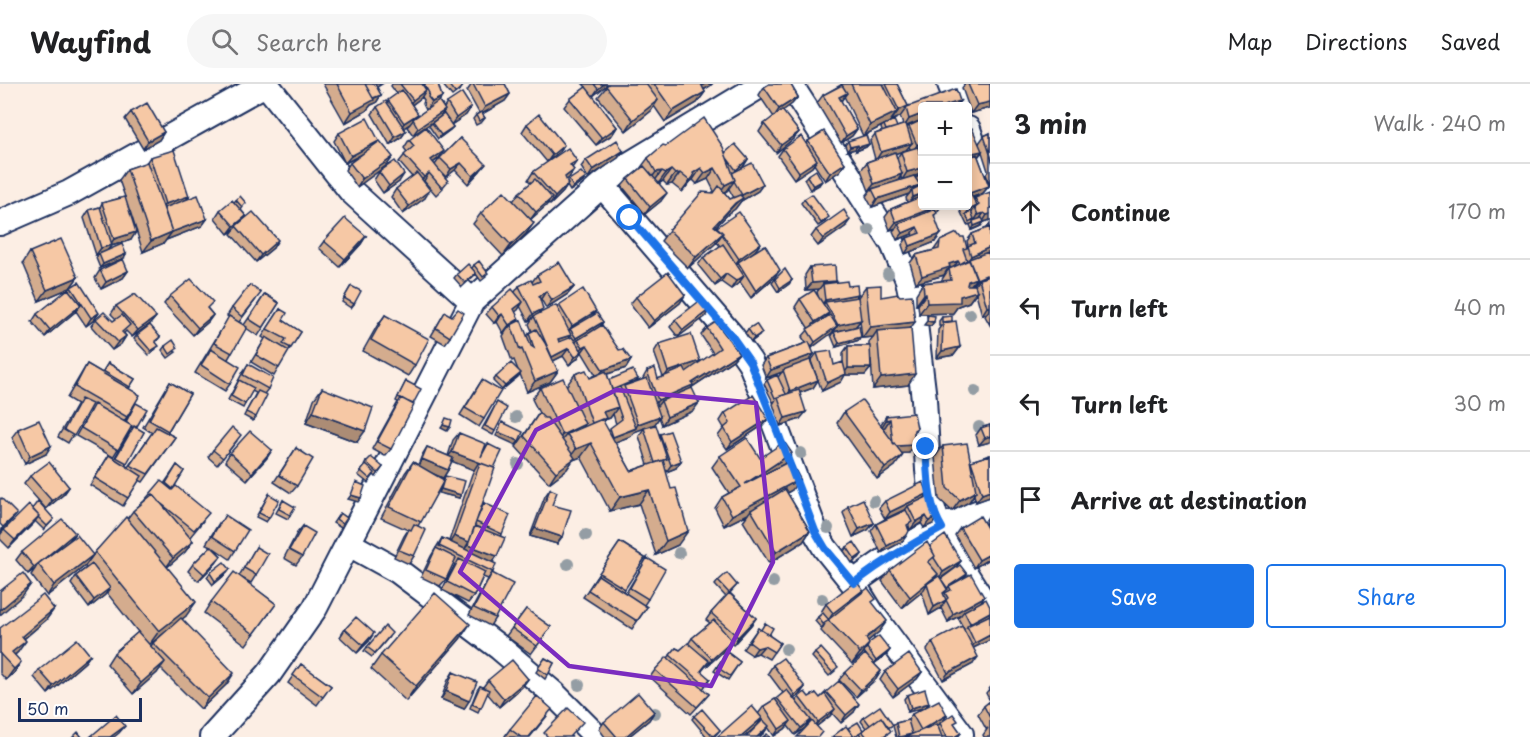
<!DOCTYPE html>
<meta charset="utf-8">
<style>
:root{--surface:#fff;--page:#f6f6f6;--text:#202124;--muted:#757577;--line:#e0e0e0;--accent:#1a73e8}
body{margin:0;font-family:"Playpen Sans",sans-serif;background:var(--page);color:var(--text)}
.controls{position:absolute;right:18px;top:18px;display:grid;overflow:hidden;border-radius:6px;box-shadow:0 3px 15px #0003}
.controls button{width:54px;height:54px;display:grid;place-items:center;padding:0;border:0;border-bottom:2px solid var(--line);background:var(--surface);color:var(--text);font:30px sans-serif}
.scale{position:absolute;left:18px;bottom:15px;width:124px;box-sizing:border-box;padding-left:6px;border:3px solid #1b2f5e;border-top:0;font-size:16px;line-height:21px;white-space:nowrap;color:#1b2f5e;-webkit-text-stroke:4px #fff;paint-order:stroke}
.stop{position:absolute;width:18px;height:18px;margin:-14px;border:4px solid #1a73e8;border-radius:50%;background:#fff}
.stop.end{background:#1a73e8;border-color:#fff;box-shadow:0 2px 6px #0008}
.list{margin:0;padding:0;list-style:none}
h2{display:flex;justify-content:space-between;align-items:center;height:78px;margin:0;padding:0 24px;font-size:26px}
h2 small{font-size:20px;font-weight:400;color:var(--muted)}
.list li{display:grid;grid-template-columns:39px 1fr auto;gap:18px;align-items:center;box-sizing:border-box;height:96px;padding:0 24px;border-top:2px solid var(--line)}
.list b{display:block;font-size:22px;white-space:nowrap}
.list em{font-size:20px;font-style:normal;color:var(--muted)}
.actions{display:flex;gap:12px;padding:18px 24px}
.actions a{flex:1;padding:14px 0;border:2px solid var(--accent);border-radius:6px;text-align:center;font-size:21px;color:var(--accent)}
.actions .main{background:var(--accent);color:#fff}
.icon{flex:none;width:33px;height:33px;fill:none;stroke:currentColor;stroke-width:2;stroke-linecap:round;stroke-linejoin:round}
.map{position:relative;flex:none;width:990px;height:653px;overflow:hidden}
header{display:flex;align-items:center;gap:36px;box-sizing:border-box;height:84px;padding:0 30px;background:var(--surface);border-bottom:2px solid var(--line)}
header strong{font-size:28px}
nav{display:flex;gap:33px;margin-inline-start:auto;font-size:21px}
.search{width:420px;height:54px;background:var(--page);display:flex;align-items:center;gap:15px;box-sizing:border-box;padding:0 21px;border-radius:33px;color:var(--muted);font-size:22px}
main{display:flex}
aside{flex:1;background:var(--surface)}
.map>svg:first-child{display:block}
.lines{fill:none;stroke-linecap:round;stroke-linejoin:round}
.minor-casing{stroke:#1b2f5e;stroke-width:28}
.minor{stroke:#fff;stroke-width:24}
.tree{fill:#949da4}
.wall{fill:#d4ac8e;stroke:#1b2f5e;stroke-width:1.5;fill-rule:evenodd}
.shaded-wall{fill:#ac8c74;stroke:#1b2f5e;stroke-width:1.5}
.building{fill:#f6c8a5;stroke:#1b2f5e;stroke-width:1.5}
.route{stroke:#1a73e8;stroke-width:8}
.marked{fill:none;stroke:#7b2cbf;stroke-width:4.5;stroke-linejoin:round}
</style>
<header>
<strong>Wayfind</strong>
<div class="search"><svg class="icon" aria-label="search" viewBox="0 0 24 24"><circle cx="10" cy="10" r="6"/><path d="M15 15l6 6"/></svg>Search here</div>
<nav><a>Map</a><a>Directions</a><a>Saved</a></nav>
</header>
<main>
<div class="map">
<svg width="990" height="653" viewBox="0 0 990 653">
<rect width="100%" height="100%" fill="#fceee4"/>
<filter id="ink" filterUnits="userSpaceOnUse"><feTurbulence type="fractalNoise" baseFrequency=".0167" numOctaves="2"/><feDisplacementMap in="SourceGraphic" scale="12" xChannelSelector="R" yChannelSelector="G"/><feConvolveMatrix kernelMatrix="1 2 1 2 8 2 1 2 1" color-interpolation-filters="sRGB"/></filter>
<g filter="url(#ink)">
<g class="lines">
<g class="minor-casing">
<path id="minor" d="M 266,0 L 351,107 L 472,217
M 790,0 L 893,160 L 908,196 L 912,215 L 924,315 L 928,386 L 932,422 L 935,432 L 965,489 L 990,528
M 950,0 L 959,22
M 968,45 L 990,111
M 602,101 L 731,251 L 750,278 L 770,328 L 815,447 L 825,464 L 853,499 L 873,531 L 961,650
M 0,139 L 69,109 L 265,0
M 349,460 L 398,487 L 500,564 L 554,610 L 597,653
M 853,499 C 882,478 910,458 942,444 C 957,436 974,430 990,424
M 212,653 L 269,590 L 315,524 L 472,217 L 602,101 L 630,80 L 763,0"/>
</g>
<use href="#minor" class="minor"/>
</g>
<g class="tree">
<circle cx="869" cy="146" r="6"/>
<circle cx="888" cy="190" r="6"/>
<circle cx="970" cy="230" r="6"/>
<circle cx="975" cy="307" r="6"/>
<circle cx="516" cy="333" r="6"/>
<circle cx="979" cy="343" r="6"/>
<circle cx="801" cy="369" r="6"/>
<circle cx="518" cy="380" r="6"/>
<circle cx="874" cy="417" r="6"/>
<circle cx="828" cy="444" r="6"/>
<circle cx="586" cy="451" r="6"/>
<circle cx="679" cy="469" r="6"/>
<circle cx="568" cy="480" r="6"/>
<circle cx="773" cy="498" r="6"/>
<circle cx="822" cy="515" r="6"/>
<circle cx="786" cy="565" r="6"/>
<circle cx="579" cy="601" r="6"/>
<circle cx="655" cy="629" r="6"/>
</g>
<path class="wall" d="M 323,0 L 382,0 L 377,3 L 381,11 L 376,19 L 371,21 L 366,27 L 345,39 Z
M 392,0 L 438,0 L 442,13 L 439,17 L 444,24 L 447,19 L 471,23 L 466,31 L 451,41 L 453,43 L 450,46 L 438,55 L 429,42 L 432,39 L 445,32 L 443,29 L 413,51 L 407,43 L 410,40 L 404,43 L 406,47 L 401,54 L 390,61 L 372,30 L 377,23 L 387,18 L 397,10 L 391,2 ZM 422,13 L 424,16 L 423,20 L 426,26 L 416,33 L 412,21 Z
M 442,0 L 462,0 L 463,2 L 461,5 L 452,12 Z
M 472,0 L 505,0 L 510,10 L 505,17 L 482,30 L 485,34 L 482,38 L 476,41 L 473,35 L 476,31 L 479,29 L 467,7 Z
M 583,0 L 608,0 L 593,12 L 617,43 L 612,51 L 596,61 L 564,23 L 570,15 L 586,3 Z
M 609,0 L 712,0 L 710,2 L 704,6 L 705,8 L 697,19 L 665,38 L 654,22 L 651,27 L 626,47 L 598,13 Z
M 841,0 L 897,0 L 908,22 L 960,17 L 956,22 L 906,42 L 907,44 L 909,42 L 922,36 L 922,88 L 921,87 L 918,91 L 902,96 L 901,93 L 898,97 L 916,94 L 918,92 L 922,89 L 922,122 L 941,122 L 936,128 L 934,133 L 935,158 L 905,170 L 902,161 L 907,154 L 913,152 L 912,150 L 897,156 L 893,147 L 896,144 L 890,146 L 885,133 L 891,125 L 907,118 L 906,114 L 909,110 L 872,123 L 866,112 L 870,107 L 869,107 L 861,86 L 867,78 L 875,75 L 870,57 L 875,50 L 882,47 L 881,44 L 882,42 L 863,52 L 844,12 L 841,17 L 857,45 L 852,52 L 841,59 L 817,19 L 823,11 L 841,1 ZM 900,32 L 903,41 L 897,43 L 890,38 ZM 909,62 L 910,65 L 901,68 L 897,74 L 895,70 Z
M 965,0 L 990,0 L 990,24 L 971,29 L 962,4 Z
M 791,2 L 798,13 L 792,20 L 782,27 L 799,48 L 793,55 L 776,69 L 759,48 L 764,40 L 774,33 L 759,11 L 764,3 Z
M 131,28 L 164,48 L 159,56 L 143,65 L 125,35 Z
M 527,40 L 559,68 L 547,78 L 522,48 Z
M 339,49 L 378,59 L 387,81 L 357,103 L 345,86 L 350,79 L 361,71 L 345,79 L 334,57 Z
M 990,49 L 990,101 L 986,90 L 988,87 L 982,68 L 978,73 L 989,102 L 983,109 L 973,113 L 974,116 L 975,114 L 990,136 L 984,138 L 981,142 L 972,146 L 970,141 L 971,140 L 967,141 L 958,122 L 968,122 L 979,59 L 984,52 Z
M 460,54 L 480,87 L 468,100 L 455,86 L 446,93 L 440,87 L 443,104 L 436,111 L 424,97 L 423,98 L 425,114 L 403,130 L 391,113 L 396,105 L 412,93 L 399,78 L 407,68 L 404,64 L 409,56 L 439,74 L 433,79 L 435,81 L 440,74 Z
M 808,57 L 845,79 L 840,87 L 825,97 L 814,80 L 812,83 L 794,95 L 778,72 L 783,65 L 806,60 Z
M 848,57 L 869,60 L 866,63 L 856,67 L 855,65 L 847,67 L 845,61 Z
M 666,62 L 725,69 L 748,75 L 743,83 L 763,100 L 758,107 L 741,117 L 735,125 L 728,130 L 715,143 L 716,144 L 717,143 L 755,167 L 775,193 L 751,214 L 740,198 L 731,205 L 721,198 L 715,202 L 698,181 L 703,174 L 720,162 L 717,158 L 688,184 L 661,157 L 669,146 L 714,107 L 708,95 L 697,100 L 693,96 L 691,97 L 682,108 L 672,100 L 667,101 L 663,97 L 659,100 L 661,117 L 645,130 L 622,102 L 628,95 L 640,85 L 648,74 ZM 729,105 L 734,114 L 730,115 L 724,109 Z
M 623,67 L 618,74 L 588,94 L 581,83 L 586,76 Z
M 150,73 L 189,112 L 186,116 L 207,135 L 202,142 L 166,156 L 164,159 L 143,168 L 130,127 L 131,156 L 111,162 L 108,166 L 124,174 L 100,184 L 96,174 L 98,171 L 96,171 L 84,134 L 89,126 L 100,123 L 102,119 L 125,113 L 119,96 L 127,85 L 146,79 Z
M 577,77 L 572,84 L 574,86 L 566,96 L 567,98 L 569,96 L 583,98 L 570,107 L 567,102 L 563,108 L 550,121 L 548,119 L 531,135 L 526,150 L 503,172 L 473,140 L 481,129 L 514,116 L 519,109 L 531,99 L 528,96 L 533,88 Z
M 379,88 L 399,98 L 383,109 L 374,96 Z
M 807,92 L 819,101 L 810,106 L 804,95 Z
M 804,115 L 826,137 L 818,142 L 801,119 Z
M 236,116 L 243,123 L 241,126 L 246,132 L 242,137 L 273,164 L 256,178 L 231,150 L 235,145 L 228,150 L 215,134 L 220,126 L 234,118 Z
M 990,139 L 990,169 L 988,169 L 989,171 L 990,171 L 990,241 L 985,232 L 987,229 L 982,231 L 976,209 L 969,218 L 958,222 L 953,229 L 919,230 L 918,221 L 916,221 L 916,210 L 923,199 L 941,197 L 948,186 L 944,191 L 916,199 L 910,179 L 916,171 L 934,166 L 940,157 L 967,163 L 968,162 L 967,157 L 972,150 L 987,144 Z
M 845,143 L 818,162 L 811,153 L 816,146 Z
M 366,152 L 361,160 L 340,183 L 319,164 L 324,157 Z
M 30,168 L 78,193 L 70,204 L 39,217 L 23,179 Z
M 474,181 L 486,193 L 481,197 L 476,190 L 462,203 L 454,194 L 457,190 L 472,184 Z
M 810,183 L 836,197 L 835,199 L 848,202 L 858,210 L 855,214 L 858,213 L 866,202 L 881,213 L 911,244 L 908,301 L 873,305 L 871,275 L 871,284 L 865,291 L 845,291 L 841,298 L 822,307 L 811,277 L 817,269 L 834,281 L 843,279 L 843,269 L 848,262 L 869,262 L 869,258 L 873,253 L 862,254 L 860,236 L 856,243 L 859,256 L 836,263 L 831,251 L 833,249 L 832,248 L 812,264 L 810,276 L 818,296 L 813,304 L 800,309 L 800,335 L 780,342 L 773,320 L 775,317 L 773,318 L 764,300 L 767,296 L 778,293 L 782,288 L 766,294 L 761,281 L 766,274 L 806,259 L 802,253 L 809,245 L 795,223 L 800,215 L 818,212 L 817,208 L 819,205 L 806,206 L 805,191 Z
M 100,186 L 128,187 L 123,194 L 101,205 L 95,194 Z
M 537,191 L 574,203 L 568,210 L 546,224 L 541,215 L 540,216 L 539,230 L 557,223 L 559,221 L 593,232 L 603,238 L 600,242 L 619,266 L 631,276 L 626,284 L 607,290 L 609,296 L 638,295 L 636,298 L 642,296 L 647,287 L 658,295 L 663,293 L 654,268 L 659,260 L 699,279 L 713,269 L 701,251 L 707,244 L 739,269 L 733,276 L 692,303 L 691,305 L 693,327 L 662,341 L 659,333 L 655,340 L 634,348 L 631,352 L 615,358 L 631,387 L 648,381 L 639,352 L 644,344 L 659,352 L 660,350 L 676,384 L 666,388 L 678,461 L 656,471 L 639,420 L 610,427 L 581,373 L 573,376 L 567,385 L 549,399 L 516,363 L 539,329 L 532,315 L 540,304 L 567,301 L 575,290 L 590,294 L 596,291 L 582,268 L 577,275 L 569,281 L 563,272 L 553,277 L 558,287 L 550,298 L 527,308 L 520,290 L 502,306 L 493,297 L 496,293 L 518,286 L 514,276 L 512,277 L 503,252 L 506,247 L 503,249 L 497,238 L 494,239 L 486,230 L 492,223 L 515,208 L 519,202 L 532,198 ZM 520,222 L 528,237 L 532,235 L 529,240 L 532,247 L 527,252 L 518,238 L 515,228 ZM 613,330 L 616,340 L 608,347 L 603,338 L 604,336 L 610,334 Z
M 775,195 L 792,196 L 789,200 L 778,208 L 772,199 Z
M 351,202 L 354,220 L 351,224 L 342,218 Z
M 71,203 L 94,236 L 86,242 L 76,227 L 45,253 L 32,238 L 37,230 L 69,206 Z
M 265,210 L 279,219 L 258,252 L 246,244 L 228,275 L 230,300 L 225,307 L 195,289 L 229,233 L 227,232 L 232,224 L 255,217 L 239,238 L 244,241 Z
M 685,211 L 680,219 L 648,244 L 630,220 L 636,213 Z
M 170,212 L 208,225 L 213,231 L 208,238 L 193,251 L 164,220 Z
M 116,222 L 156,233 L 150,240 L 132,253 L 126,247 L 124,249 L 126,252 L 121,260 L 112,266 L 91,242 L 96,235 L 113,237 L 116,235 L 111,230 Z
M 280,225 L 283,236 L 301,248 L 289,266 L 274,292 L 251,278 L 265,255 L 262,253 Z
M 445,228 L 450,253 L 445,260 L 431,252 Z
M 385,231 L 415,281 L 408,292 L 363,267 L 377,242 Z
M 705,233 L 678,253 L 670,243 L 675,236 Z
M 942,233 L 952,237 L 960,263 L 954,271 L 937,274 L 938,246 L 941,242 L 939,242 L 939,237 Z
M 748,245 L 759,252 L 751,258 L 745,249 Z
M 137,251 L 160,253 L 156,258 L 156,265 L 149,271 L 134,255 Z
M 165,262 L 176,268 L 168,274 L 162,266 Z
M 108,279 L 135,295 L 129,304 L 127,333 L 124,337 L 125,338 L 134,322 L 136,344 L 144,348 L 125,381 L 128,383 L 152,349 L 143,343 L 170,298 L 190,310 L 167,349 L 175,353 L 143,398 L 139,396 L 123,422 L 90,401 L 109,371 L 114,375 L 130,348 L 129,347 L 113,373 L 76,352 L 90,327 L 88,326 L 68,359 L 58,353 L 77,320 L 67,314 L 80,292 L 87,280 L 102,289 Z
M 248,280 L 268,305 L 264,310 L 256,333 L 253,337 L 244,332 L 256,309 L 252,307 L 243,324 L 228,316 L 243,288 Z
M 482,296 L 484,335 L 479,343 L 460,331 Z
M 406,297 L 391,365 L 385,372 L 372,365 L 398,318 L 396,317 Z
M 322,304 L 357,358 L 306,339 L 314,315 Z
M 497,318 L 495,347 L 493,351 L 482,345 Z
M 844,328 L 881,342 L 881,340 L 886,332 L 917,344 L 914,349 L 909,369 L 901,369 L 895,382 L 877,395 L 837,339 Z
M 725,329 L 768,335 L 762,342 L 727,365 L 718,352 L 724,344 L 720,337 Z
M 990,341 L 990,358 L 979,361 L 976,351 L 981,344 Z
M 18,345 L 46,370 L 25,380 L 12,353 Z
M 459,349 L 482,369 L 488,360 L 494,384 L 481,423 L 484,419 L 502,450 L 500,452 L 493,478 L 493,488 L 488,495 L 483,493 L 474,512 L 468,519 L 442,506 L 455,480 L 453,479 L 446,495 L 440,502 L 421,493 L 431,472 L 442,454 L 449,457 L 472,390 L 474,386 L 452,377 L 448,386 L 443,394 L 435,391 L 443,395 L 445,392 L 459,414 L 439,409 L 440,403 L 418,442 L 414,472 L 409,480 L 394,473 L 404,452 L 408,446 L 381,434 L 405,389 L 413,378 L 418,381 L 422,371 L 427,363 L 448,372 L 453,356 Z
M 236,358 L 217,381 L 208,373 L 213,366 Z
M 943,362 L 970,378 L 971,377 L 990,371 L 990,413 L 976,418 L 974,411 L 969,418 L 952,427 L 939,415 L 935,373 Z
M 296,364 L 297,402 L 291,409 L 274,398 Z
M 272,366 L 247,396 L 225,377 L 230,369 Z
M 720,372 L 760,374 L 784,380 L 792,406 L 787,409 L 810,447 L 803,458 L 769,479 L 743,437 L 748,430 L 724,442 L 715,424 L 722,413 L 729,409 L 712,383 Z
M 366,378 L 383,383 L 376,393 L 374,391 L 368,399 L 358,391 L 365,383 L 364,382 Z
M 177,381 L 184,387 L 172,406 L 203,437 L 190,453 L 193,457 L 185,468 L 167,483 L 186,532 L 182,535 L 227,600 L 201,625 L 160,584 L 157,589 L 133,610 L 107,580 L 114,569 L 138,548 L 107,509 L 105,511 L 89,524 L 71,500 L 76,492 L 86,484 L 85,482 L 95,468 L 127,435 L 133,427 L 144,417 L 150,410 L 164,400 ZM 169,545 L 153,559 L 151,562 L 149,560 Z
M 30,392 L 69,403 L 64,410 L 46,425 L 24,400 Z
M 550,405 L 552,421 L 557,460 L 530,452 L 545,412 Z
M 929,409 L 925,414 L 938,432 L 933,440 L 924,444 L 921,439 L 910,446 L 909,442 L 902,458 L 881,469 L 871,447 L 876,440 L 885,435 L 879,424 L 885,417 Z
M 269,410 L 269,434 L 266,438 L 256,433 Z
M 283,416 L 290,431 L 288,435 L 276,429 Z
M 848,422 L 874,439 L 868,446 L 853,453 L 843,429 Z
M 32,425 L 54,435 L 44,446 L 35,437 L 9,464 L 0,455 L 0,451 L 4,446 Z
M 340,429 L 347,434 L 341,444 L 333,439 Z
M 990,430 L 990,447 L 985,437 Z
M 219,439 L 235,467 L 230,475 L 214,464 L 221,472 L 216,479 L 198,497 L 188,487 L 193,480 L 211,462 L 206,460 Z
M 303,442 L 302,473 L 296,481 L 284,474 L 297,449 Z
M 960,444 L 990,474 L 974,484 L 955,451 Z
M 75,449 L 70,456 L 93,471 L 85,482 L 47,512 L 31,491 L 35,485 L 28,490 L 16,476 L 22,468 Z
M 620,458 L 645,474 L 623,507 L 626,509 L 647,474 L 648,515 L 644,521 L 647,523 L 632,545 L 583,513 Z
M 930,462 L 961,477 L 955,484 L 940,494 L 941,495 L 967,490 L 964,494 L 984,513 L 981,518 L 989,531 L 990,556 L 973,564 L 973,580 L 943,596 L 927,566 L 932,558 L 964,546 L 964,545 L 958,534 L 961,531 L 948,538 L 941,524 L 942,522 L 941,524 L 929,531 L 922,508 L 923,507 L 902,524 L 882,497 L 890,486 Z
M 256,463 L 256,491 L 251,499 L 240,493 L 276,520 L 246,561 L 204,529 L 211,518 L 239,492 Z
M 847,463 L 862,470 L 859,474 L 852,479 L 844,467 Z
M 230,485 L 227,489 L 213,501 L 207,493 L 210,489 Z
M 492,489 L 495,534 L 490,542 L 469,531 L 487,497 Z
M 718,497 L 737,501 L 730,509 L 756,534 L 751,541 L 733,561 L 731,559 L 726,565 L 707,582 L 706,582 L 701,588 L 710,595 L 703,605 L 709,610 L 703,617 L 691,630 L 650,593 L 655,586 L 668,574 L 676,564 L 680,566 L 688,560 L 692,554 L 710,539 L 706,536 L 711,529 L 726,513 L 715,501 Z
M 859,512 L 873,520 L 879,548 L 868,557 L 869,559 L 890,566 L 887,570 L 874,580 L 881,587 L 876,595 L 856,613 L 839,596 L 845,589 L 869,575 L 864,568 L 852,580 L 821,547 L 825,540 L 821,544 L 815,537 L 818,533 L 822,529 L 821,528 L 826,520 Z
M 54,525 L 46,536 L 24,555 L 18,568 L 15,571 L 14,589 L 6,596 L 0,589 L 0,544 Z
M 526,525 L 551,543 L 531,570 L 506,552 Z
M 765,539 L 769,551 L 780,559 L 769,575 L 758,569 L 752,571 L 743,565 L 758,544 L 761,546 Z
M 345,545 L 369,557 L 357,569 L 340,553 Z
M 389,553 L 372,573 L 364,567 L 367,563 Z
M 460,555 L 406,617 L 371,585 L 381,571 Z
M 727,568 L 740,578 L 728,596 L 714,587 Z
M 815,569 L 835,587 L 829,592 L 812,573 Z
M 90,571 L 85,578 L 48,610 L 34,593 L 39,586 Z
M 545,574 L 554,579 L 545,595 L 536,588 Z
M 301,580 L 331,602 L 317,621 L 288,599 Z
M 773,581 L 805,603 L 799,611 L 794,615 L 796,617 L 799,613 L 820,614 L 826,608 L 854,628 L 841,639 L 832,629 L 830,632 L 817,642 L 809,640 L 809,639 L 805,644 L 795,651 L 788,642 L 785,645 L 774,652 L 768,643 L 764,649 L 763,636 L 762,635 L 757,642 L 758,630 L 764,622 L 776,615 L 783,609 L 768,589 Z
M 453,588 L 464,625 L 441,615 L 448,596 Z
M 885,588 L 922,588 L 917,595 L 893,613 L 880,596 Z
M 528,595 L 522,603 L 499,623 L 487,609 L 478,628 L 470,624 L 477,606 L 480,602 L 483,603 L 488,596 Z
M 990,604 L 990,617 L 986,609 Z
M 907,611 L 929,619 L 926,623 L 908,628 L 904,615 Z
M 990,617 L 990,653 L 984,653 L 983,651 L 988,644 L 986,645 L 978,630 L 984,622 Z
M 654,628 L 649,636 L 628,653 L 605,653 L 599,645 L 604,638 Z
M 912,630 L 947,631 L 942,638 L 955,641 L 961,649 L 958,653 L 896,653 L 893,642 L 896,639 L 908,636 Z
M 547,632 L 530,653 L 506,653 L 505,652 L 510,645 Z
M 694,632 L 720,646 L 714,653 L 707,653 L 692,635 Z
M 864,633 L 889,645 L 886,653 L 832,653 L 848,645 L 863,646 L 866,644 L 861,637 Z"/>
<path class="shaded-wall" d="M 604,0 L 608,0 L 593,12 L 598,5 Z
M 705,0 L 712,0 L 710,2 L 698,9 L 703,1 Z
M 426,6 L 421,14 L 407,24 L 413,16 Z
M 705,8 L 697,19 L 665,38 L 673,27 Z
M 847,9 L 841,17 L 839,13 Z
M 510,10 L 505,17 L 480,31 L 485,23 Z
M 381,11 L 376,19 L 371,21 L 366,27 L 345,39 L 352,28 L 370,16 Z
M 442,13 L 437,21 L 426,26 L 432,18 Z
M 798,13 L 792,20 L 774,33 L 779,25 Z
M 658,16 L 651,27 L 626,47 L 633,36 Z
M 960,17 L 956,22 L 944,22 Z
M 990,18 L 990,24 L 971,29 L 977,21 Z
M 908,22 L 900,33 L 891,37 L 899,26 Z
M 471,23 L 466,31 L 451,41 L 456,34 Z
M 445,26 L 440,33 L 413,51 L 418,44 Z
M 897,28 L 889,39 L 884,41 L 882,42 L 863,52 L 870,41 Z
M 418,30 L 410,40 L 399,47 L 404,39 Z
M 922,30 L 922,36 L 904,43 L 909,35 Z
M 453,43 L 450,46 L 438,55 L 441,51 Z
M 617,43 L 612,51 L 596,61 L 602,54 Z
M 857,45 L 852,52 L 841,59 L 846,52 Z
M 406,47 L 401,54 L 390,61 L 395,53 Z
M 164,48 L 159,56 L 143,65 L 148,57 Z
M 799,48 L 793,55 L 776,69 L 781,61 Z
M 379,57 L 374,64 L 345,79 L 351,72 Z
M 922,58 L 922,64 L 912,68 L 917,61 Z
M 912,59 L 906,66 L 876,76 L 881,68 Z
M 869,60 L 866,63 L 856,67 L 859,63 Z
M 564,61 L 559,68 L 547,78 L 552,71 Z
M 858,61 L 855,65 L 847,67 L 850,63 Z
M 444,67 L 439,74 L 426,84 L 431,76 Z
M 623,67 L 618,74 L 588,94 L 593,86 Z
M 982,67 L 977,74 L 968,76 L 968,70 Z
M 393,73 L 387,81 L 357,103 L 362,95 Z
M 748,75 L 743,83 L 731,93 L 736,86 Z
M 817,76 L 812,83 L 794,95 L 799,88 Z
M 461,79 L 455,86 L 446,93 L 451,85 Z
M 845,79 L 840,87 L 825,97 L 830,89 Z
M 486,80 L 480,87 L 468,100 L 473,92 Z
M 701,84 L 693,96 L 691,97 L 682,108 L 690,97 L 693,89 Z
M 715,84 L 708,95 L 697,100 L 705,89 Z
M 922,84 L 918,91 L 902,96 L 907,88 Z
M 574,86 L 569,94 L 560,101 L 565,93 Z
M 671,86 L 663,97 L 658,100 L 666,89 Z
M 662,87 L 654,98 L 648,99 L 656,88 Z
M 429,89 L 424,97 L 419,100 L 424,93 Z
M 680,89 L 672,100 L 667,101 L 675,90 Z
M 404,90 L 399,98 L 383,109 L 389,102 Z
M 902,90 L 897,98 L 872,105 L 869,107 L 874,100 Z
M 586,94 L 583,98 L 570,107 L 573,103 Z
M 735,96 L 727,107 L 717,112 L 725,101 Z
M 822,97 L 819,101 L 810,106 L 813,102 Z
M 568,100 L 563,108 L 550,121 L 555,113 Z
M 763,100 L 758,107 L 741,117 L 735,125 L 728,130 L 706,153 L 714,142 L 737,118 L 742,111 Z
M 920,101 L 915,108 L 912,106 L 909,110 L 872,123 L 877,115 Z
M 989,102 L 983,109 L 968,115 L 970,109 Z
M 430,106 L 425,114 L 403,130 L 409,122 Z
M 667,109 L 661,117 L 645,130 L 650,123 Z
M 921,110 L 916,118 L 908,120 L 913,113 Z
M 189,112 L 182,123 L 157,131 L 165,120 Z
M 552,114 L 546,122 L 530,136 L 536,128 Z
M 938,122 L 941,122 L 938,127 L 928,133 L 933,125 Z
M 977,122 L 971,129 L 966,130 L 969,126 Z
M 930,125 L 925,132 L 898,140 L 896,144 L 890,146 L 896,138 Z
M 984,129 L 979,136 L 973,139 L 978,131 Z
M 990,130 L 990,136 L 982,139 L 987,131 Z
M 246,132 L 241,139 L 228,150 L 234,142 Z
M 207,135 L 202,142 L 166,156 L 172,148 Z
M 850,136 L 845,143 L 818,162 L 823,155 Z
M 984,138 L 981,142 L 972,146 L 974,142 Z
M 534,139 L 526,150 L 503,172 L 511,161 Z
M 917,143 L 912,150 L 897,156 L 903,149 Z
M 136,148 L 131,156 L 111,162 L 106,168 L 96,171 L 101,164 L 110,161 L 114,155 Z
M 172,148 L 164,159 L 143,168 L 151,157 Z
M 723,149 L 715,160 L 688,184 L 696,173 Z
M 941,150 L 935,158 L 905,170 L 910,162 Z
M 366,152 L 361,160 L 340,183 L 345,175 Z
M 278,156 L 273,164 L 256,178 L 261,171 Z
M 761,159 L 755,167 L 734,182 L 739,175 Z
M 990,163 L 990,169 L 970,178 L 969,175 L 971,172 Z
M 126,170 L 124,174 L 100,184 L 103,180 Z
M 958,177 L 953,185 L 947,186 L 944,191 L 916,199 L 922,192 L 949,180 Z
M 780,186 L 775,193 L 751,214 L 756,207 Z
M 128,187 L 123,194 L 101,205 L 106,198 Z
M 726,190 L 721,198 L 715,202 L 720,195 Z
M 986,191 L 981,199 L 979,195 L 975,201 L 972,202 L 977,195 Z
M 744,192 L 739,199 L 731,205 L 736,197 Z
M 78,193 L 70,204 L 39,217 L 47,206 Z
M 976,194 L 968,205 L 960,208 L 968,197 Z
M 792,196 L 789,200 L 778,208 L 780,204 Z
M 836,197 L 831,204 L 823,200 L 819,205 L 806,206 L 812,199 Z
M 574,203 L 568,210 L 546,224 L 552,216 Z
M 546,207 L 541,215 L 533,220 L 539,212 Z
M 977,207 L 969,218 L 958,222 L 953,229 L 919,230 L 927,219 L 960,212 Z
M 858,210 L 852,218 L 825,218 L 821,224 L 820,224 L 825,216 Z
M 924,210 L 926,210 L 918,221 L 916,221 Z
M 685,211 L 680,219 L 648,244 L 654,237 Z
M 523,218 L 518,226 L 508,233 L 514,225 Z
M 81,221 L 75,228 L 45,253 L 50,246 Z
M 987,223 L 990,223 L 990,225 L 987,229 L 982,231 Z
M 543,225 L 537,232 L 534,232 L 532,235 L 528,237 L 533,230 Z
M 710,225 L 705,233 L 678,253 L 683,246 Z
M 596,227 L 591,234 L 570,245 L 567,249 L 572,242 Z
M 99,229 L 94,236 L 86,242 L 91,234 Z
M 829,229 L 824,236 L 809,246 L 815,238 Z
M 502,230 L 497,238 L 494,239 L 499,232 Z
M 213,231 L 208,238 L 193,251 L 198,244 Z
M 156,233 L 150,240 L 132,253 L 138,246 Z
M 519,235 L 514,243 L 511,241 L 506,247 L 503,249 L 509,241 Z
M 861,236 L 855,243 L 834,248 L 833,249 L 838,241 Z
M 927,237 L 934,238 L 931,242 L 924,241 Z
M 603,238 L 598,246 L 578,256 L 577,257 L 570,261 L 576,254 Z
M 915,238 L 907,249 L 877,247 L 873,253 L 862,254 L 870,243 Z
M 837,242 L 832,249 L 810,265 L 815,258 Z
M 762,249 L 759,252 L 751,258 L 754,254 Z
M 571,251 L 565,258 L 553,263 L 558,255 Z
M 126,252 L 121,260 L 112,266 L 118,258 Z
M 861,253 L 859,256 L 836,263 L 839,259 Z
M 587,261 L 577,275 L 569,281 L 583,263 Z
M 960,263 L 954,271 L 937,274 L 942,267 Z
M 569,264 L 563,272 L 547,280 L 552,273 Z
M 739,269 L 733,276 L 692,303 L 688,309 L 661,317 L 658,321 L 652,324 L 658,316 L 692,299 Z
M 814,270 L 809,278 L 766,294 L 771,286 Z
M 631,276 L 626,284 L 598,293 L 603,286 Z
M 700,277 L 695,285 L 663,295 L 668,288 Z
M 848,284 L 871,284 L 865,291 L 845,291 L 841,298 L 822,307 L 827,299 L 843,291 Z
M 558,287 L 550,298 L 527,308 L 535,297 Z
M 521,289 L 518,293 L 502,306 L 505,302 Z
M 915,290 L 908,301 L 873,305 L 881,294 Z
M 818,296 L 813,304 L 785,314 L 790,307 Z
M 699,319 L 693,327 L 662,341 L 667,333 Z
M 618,323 L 610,334 L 604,336 L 598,345 L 603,328 Z
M 313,328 L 365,347 L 357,358 L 306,339 Z
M 806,328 L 800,335 L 780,342 L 785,334 Z
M 660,332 L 655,340 L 634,348 L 631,352 L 608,361 L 613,353 L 635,345 L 638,340 Z
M 768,335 L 762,342 L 727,365 L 732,358 Z
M 890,335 L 885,343 L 881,344 L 886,336 Z
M 585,340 L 577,352 L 567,350 L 560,359 L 555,362 L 562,351 Z
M 443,341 L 450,343 L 447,347 L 441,344 Z
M 498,348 L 519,357 L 516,361 L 496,352 Z
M 990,352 L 990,358 L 979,361 L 985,354 Z
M 591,359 L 581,373 L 573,376 L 567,385 L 549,399 L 556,388 L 566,379 L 576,365 Z
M 914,361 L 909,369 L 889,370 L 894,362 Z
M 51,362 L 46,370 L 25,380 L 30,372 Z
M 272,366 L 267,374 L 247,396 L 252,389 Z
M 452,368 L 479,378 L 474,386 L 446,375 Z
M 792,369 L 784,380 L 745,400 Z
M 903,371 L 895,382 L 877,395 L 885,384 Z
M 422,375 L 448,386 L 443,394 L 417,383 Z
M 681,377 L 676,384 L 666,388 L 671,381 Z
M 800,395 L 792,406 L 752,428 L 751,426 L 748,430 L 724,442 L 732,431 Z
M 69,403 L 64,410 L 46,425 L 52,417 Z
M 441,405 L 461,411 L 459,414 L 439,409 Z
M 649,406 L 639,420 L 610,427 L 620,413 Z
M 976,407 L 969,418 L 952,427 L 960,416 Z
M 990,407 L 990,413 L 976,418 L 982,410 Z
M 929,409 L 923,416 L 908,422 L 906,425 L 885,435 L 890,428 Z
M 351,411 L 361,414 L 358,418 L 348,415 Z
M 17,430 L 11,437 L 0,449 L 3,443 Z
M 39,432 L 34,439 L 9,464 L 15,456 Z
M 926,432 L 921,439 L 910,446 L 916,438 Z
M 938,432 L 933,440 L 924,444 L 929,437 Z
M 874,439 L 868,446 L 853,453 L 859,445 Z
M 535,444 L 562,453 L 557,460 L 530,452 Z
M 688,447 L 678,461 L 656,471 L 666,457 Z
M 810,447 L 803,458 L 769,479 L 776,468 Z
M 75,449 L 69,457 L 38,480 L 35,485 L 28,490 L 34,483 Z
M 907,451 L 902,458 L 881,469 L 887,462 Z
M 454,452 L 469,458 L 462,469 L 447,463 Z
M 193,457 L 185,468 L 165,485 L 173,474 Z
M 468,461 L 497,472 L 492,480 L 462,468 Z
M 862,470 L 859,474 L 852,479 L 855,475 Z
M 990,470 L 990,474 L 974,484 L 979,476 Z
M 93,471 L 85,482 L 47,512 L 54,501 Z
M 221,472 L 216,479 L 198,497 L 204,490 Z
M 961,477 L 955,484 L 938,496 L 943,488 Z
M 230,485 L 227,489 L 213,501 L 215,497 Z
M 938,490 L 930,501 L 927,500 L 923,507 L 902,524 L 910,513 Z
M 31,500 L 23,511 L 0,531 L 0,526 Z
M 110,504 L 105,511 L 89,524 L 94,516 Z
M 863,506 L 858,513 L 828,537 L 833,529 Z
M 984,513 L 979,521 L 964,527 L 961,531 L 948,538 L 953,530 Z
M 946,516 L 941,524 L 929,531 L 934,523 Z
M 196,518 L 186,532 L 149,561 L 159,547 Z
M 54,525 L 46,536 L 14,563 L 22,552 Z
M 990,528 L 990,530 L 987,535 L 967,543 L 970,539 Z
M 756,534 L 751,541 L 733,561 L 738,553 Z
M 887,537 L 879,548 L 858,565 L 866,554 Z
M 470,540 L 460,555 L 406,617 L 416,602 Z
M 374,549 L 369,557 L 357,569 L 363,561 Z
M 990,551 L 990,556 L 969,566 L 975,559 Z
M 26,557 L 18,568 L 7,577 L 12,568 Z
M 732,557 L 726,565 L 707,582 L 712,575 Z
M 869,560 L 862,571 L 852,580 L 860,569 Z
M 764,562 L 758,569 L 752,571 L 757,564 Z
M 890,566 L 887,570 L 874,580 L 876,577 Z
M 90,571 L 85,578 L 48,610 L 53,602 Z
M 978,573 L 973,580 L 943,596 L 948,589 Z
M 21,578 L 14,589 L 6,596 L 14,585 Z
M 165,578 L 157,589 L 133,610 L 141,599 Z
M 881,587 L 876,595 L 856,613 L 861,606 Z
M 922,588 L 917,595 L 893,613 L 898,605 Z
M 234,589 L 227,600 L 201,625 L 208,614 Z
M 528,595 L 522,603 L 499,623 L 504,615 Z
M 805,603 L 799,611 L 789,618 L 795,611 Z
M 446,607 L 469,617 L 464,625 L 441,615 Z
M 929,619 L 926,623 L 908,628 L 911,624 Z
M 859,620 L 854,628 L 841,639 L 846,631 Z
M 835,625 L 830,632 L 813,645 L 818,638 Z
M 654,628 L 649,636 L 628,653 L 625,653 Z
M 947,631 L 942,639 L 915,653 L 921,646 Z
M 762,634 L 757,642 L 744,653 L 740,653 Z
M 811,636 L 805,644 L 795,651 L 801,644 Z
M 791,637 L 785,645 L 774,652 L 779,645 Z
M 125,642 L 119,649 L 114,653 L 110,653 Z
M 769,642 L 760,653 L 757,653 Z"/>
<path class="building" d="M 337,0 L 365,0 L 374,16 L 352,28 Z
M 365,0 L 375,0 L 381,11 L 373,14 Z
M 400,0 L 422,0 L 426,6 L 413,16 Z
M 424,0 L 438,0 L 442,13 L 432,18 L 428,13 L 429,9 Z
M 448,0 L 462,0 L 463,2 L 455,9 Z
M 473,0 L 505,0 L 510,10 L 485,23 Z
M 594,0 L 604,0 L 598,5 Z
M 609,0 L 646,0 L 658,16 L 633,36 L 606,2 Z
M 654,0 L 701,0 L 705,8 L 673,27 Z
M 769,0 L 792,0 L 791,1 L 798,13 L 779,25 L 764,3 Z
M 851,0 L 883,0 L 897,28 L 870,41 Z
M 886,0 L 897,0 L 908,22 L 899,26 Z
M 968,0 L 990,0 L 990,18 L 977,21 Z
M 842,1 L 847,9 L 839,13 L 857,45 L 846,52 L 823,11 Z
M 586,3 L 617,43 L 602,54 L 570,15 Z
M 956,5 L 960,17 L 944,22 L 922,22 L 922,30 L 909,35 L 906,24 L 907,23 Z
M 402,6 L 418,30 L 404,39 L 388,16 Z
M 462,9 L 471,23 L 456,34 L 447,19 Z
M 386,17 L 406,47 L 395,53 L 377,23 Z
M 439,17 L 445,26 L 418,44 L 413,35 Z
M 147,19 L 164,48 L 148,57 L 131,28 Z
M 782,26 L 799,48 L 781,61 L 764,40 Z
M 481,28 L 485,34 L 479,37 L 476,31 Z
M 444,30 L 453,43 L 441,51 L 432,39 Z
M 539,30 L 564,61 L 552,71 L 527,40 Z
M 367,34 L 379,57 L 351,72 L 339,49 Z
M 704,34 L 723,63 L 735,96 L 725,101 L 715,84 L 705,89 L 701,84 L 693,89 L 694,92 L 690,97 L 680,89 L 675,90 L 671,86 L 666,89 L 662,87 L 656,88 L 648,74 L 663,61 L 666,62 Z
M 894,36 L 897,43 L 886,46 L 884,41 Z
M 922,36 L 922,58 L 917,61 L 909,42 Z
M 906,40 L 912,59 L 881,68 L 875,50 Z
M 426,43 L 444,67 L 431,76 L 448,97 L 442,104 L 429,89 L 424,93 L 404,71 L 414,62 L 409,56 Z
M 972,44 L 982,67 L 968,70 L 968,46 Z
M 824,47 L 845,79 L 830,89 L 808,57 Z
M 990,49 L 990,70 L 984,52 Z
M 866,51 L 869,60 L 859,63 L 858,61 L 850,63 L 848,57 Z
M 801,52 L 817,76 L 799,88 L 783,65 Z
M 460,54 L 486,80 L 473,92 L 461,79 L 451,85 L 440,74 Z
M 617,56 L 623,67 L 593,86 L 586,76 Z
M 380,57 L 393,73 L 362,95 L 350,79 Z
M 735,60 L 748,75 L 736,86 L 727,74 L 725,69 Z
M 918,63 L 922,80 L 922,84 L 907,88 L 901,68 Z
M 568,64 L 577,77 L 570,81 L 574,86 L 565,93 L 568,100 L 555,113 L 533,88 Z
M 174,66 L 189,112 L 165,120 L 150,73 Z
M 895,68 L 902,90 L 874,100 L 867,78 Z
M 977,70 L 989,102 L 970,109 L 977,122 L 969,126 L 967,122 L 968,122 L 968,74 Z
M 395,77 L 404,90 L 389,102 L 379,88 Z
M 147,78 L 172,148 L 151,157 L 127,85 Z
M 752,79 L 763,100 L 742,111 L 734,97 L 735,96 L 732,89 Z
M 644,82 L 667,109 L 650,123 L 628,95 Z
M 816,86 L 822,97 L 813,102 L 807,92 Z
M 581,88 L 586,94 L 573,103 L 569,96 Z
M 417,89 L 430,106 L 409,122 L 396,105 Z
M 922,89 L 922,113 L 921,110 L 913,113 L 912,106 L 922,101 L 918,92 Z
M 914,92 L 920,101 L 877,115 L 872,105 Z
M 535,95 L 552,114 L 536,128 L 519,109 Z
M 719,102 L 730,115 L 740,111 L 743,114 L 735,119 L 714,142 L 723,149 L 696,173 L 669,146 L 702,108 L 714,109 Z
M 504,107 L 534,139 L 511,161 L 481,129 Z
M 990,108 L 990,130 L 987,131 L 984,129 L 978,131 L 975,124 L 979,121 L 975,114 Z
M 812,110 L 829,133 L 821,139 L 804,115 Z
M 198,111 L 207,135 L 172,148 L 164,124 Z
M 240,112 L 246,119 L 242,123 L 236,116 Z
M 125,113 L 136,148 L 114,155 L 102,119 Z
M 920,113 L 922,118 L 922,122 L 929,122 L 930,125 L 896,138 L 891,125 Z
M 232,116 L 246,132 L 234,142 L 220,126 Z
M 931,122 L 939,122 L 933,125 Z
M 100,123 L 112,161 L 101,164 L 89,126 Z
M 935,125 L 937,129 L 934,131 L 941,150 L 910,162 L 907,154 L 920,149 L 917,143 L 903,149 L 898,140 Z
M 844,126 L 850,136 L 823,155 L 816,146 Z
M 971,127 L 974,135 L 969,138 L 966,130 Z
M 253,128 L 278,156 L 261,171 L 236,142 Z
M 739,128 L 761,159 L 739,175 L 722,150 L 723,149 L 717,143 Z
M 345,134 L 366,152 L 345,175 L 324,157 Z
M 982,134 L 984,138 L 974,142 L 973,137 Z
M 990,143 L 990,163 L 971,172 L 968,162 L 975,159 L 972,150 Z
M 957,149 L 960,153 L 964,153 L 967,164 L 963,165 L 967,176 L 960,180 L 958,177 L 949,180 L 950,183 L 922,192 L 916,171 L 939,165 L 940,157 Z
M 61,155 L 78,193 L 47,206 L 30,168 Z
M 122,160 L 126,170 L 103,180 L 99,170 Z
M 723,160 L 744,192 L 736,197 L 726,190 L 720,195 L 703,174 Z
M 765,161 L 780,186 L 756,207 L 738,178 Z
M 988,168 L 990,174 L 990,223 L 987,223 L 979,195 L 987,193 L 986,191 L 977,195 L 969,175 Z
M 123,175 L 128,187 L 106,198 L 100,186 Z
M 969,176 L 976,194 L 968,197 L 967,201 L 975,201 L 977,207 L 960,212 L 960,218 L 927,219 L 926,210 L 924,210 L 923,199 L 951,196 L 949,185 Z
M 479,177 L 488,189 L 483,193 L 474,181 Z
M 559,178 L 574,203 L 552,216 L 546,207 L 539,212 L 543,225 L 533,230 L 519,202 L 531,196 L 533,200 L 540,197 L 537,191 Z
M 468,180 L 476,189 L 465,199 L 457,190 Z
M 835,181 L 836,197 L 812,199 L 810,183 Z
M 785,185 L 792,196 L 780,204 L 775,195 Z
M 668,188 L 685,211 L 654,237 L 636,213 Z
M 191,195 L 213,218 L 207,224 L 213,231 L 198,244 L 170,212 Z
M 847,197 L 848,202 L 857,201 L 858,210 L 825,216 L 823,200 Z
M 79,198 L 99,229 L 91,234 L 71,203 Z
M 250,201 L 261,209 L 242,233 L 232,224 Z
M 881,201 L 881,213 L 898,210 L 900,212 L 912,211 L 915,238 L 870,243 L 866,202 Z
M 351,202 L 361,207 L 354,220 L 344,214 Z
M 68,205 L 81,221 L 50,246 L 37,230 Z
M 512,205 L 523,218 L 514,225 L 519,235 L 509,241 L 502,230 L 499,232 L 492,223 Z
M 583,205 L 596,227 L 572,242 L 559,221 Z
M 814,206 L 829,229 L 815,238 L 800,215 Z
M 135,210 L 156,233 L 138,246 L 116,222 Z
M 265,210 L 279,219 L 263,244 L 249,235 Z
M 858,213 L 861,236 L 838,241 L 825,218 Z
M 702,215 L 710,225 L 683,246 L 675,236 Z
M 556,221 L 571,251 L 558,255 L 559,258 L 572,253 L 582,267 L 575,273 L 569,264 L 552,273 L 534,232 Z
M 280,225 L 287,229 L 283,236 L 301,248 L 291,264 L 283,260 L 286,255 L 267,245 Z
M 458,225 L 464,229 L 450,253 L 436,244 L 445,228 L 452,232 Z
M 104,228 L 113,237 L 122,231 L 130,241 L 122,248 L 126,252 L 118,258 L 96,235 Z
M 597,229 L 603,238 L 576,254 L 570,245 Z
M 385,231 L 429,255 L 415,281 L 371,256 Z
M 830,231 L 837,242 L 815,258 L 807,245 Z
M 928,231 L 935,232 L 934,238 L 927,237 Z
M 229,232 L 247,243 L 232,269 L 214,259 Z
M 952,232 L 952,237 L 942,238 L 942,233 Z
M 521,236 L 531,262 L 534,264 L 529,249 L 536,245 L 545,259 L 558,287 L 535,297 L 522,265 L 520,266 L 511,241 Z
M 956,237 L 960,263 L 942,267 L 943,239 Z
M 716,238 L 739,269 L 692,299 L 693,301 L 658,316 L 647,287 L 655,284 L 658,295 L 684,284 L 686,288 L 720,264 L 707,244 Z
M 756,240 L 762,249 L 754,254 L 748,245 Z
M 150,241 L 160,253 L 155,257 L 159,262 L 151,267 L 137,251 Z
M 602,241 L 619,266 L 623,265 L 631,276 L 603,286 L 587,261 L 583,263 L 578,256 Z
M 859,242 L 861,253 L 839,259 L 834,248 Z
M 911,244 L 915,290 L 881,294 L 877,247 Z
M 691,250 L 700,277 L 668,288 L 659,260 Z
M 266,253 L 289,267 L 279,284 L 256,271 Z
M 173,256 L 178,264 L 170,270 L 165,262 Z
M 809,258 L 814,270 L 771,286 L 766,274 Z
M 848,262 L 870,262 L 871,284 L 848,284 Z
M 211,265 L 240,283 L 230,300 L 201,281 Z
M 831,267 L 834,281 L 843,278 L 846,290 L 827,299 L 817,269 Z
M 810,276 L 818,296 L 790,307 L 783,286 Z
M 108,279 L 135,295 L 130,303 L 103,287 Z
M 511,279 L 521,289 L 505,302 L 496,293 Z
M 87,280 L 140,311 L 127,333 L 75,303 Z
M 248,280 L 273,294 L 268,305 L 243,291 Z
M 586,286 L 590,294 L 606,287 L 618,323 L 603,328 L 606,334 L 602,336 L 602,335 L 592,339 L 575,290 Z
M 633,286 L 638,295 L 612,306 L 609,296 Z
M 777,291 L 786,310 L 775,314 L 767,296 Z
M 563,294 L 585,340 L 562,351 L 540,304 Z
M 647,294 L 660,332 L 638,340 L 624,302 Z
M 239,296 L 254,304 L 245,320 L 231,312 Z
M 482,296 L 501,307 L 484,335 L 465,324 Z
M 406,297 L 421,305 L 413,320 L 398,313 Z
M 170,298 L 190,310 L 168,347 L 149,336 Z
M 620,303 L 636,344 L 613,353 L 610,344 L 622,335 L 612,306 Z
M 322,304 L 373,324 L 365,347 L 313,328 Z
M 692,304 L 699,319 L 667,333 L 661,317 Z
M 799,306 L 806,328 L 785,334 L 778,313 Z
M 258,307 L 267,311 L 256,333 L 246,328 Z
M 753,311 L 768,335 L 732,358 L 724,344 L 730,339 L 725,329 Z
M 401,314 L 414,321 L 391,365 L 377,358 Z
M 81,315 L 92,320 L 74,352 L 64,346 Z
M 862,316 L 903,371 L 885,384 L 844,328 Z
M 497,318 L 507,324 L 495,347 L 485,342 Z
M 136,319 L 147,325 L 136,344 L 134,342 L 133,344 L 131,343 L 132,342 L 126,338 Z
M 94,320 L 132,342 L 118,366 L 81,344 Z
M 539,329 L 544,334 L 547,334 L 575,374 L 556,388 L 524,352 Z
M 914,329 L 917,344 L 914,346 L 914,361 L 896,362 L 893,359 L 890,335 L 886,336 L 886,332 Z
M 446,334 L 452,336 L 450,343 L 443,341 Z
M 602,335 L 631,387 L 663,376 L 671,405 L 676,404 L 688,447 L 666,457 L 649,406 L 620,413 L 591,359 L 576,365 L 567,350 Z
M 39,336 L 51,362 L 30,372 L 18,345 Z
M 502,338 L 523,348 L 519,357 L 498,348 Z
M 656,341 L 667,375 L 655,379 L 644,344 Z
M 990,341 L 990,352 L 985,354 L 981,344 Z
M 134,342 L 144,348 L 127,379 L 116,373 Z
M 156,343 L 175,353 L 148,390 L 130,381 Z
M 232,343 L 241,351 L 223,374 L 213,366 Z
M 250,347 L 272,366 L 252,389 L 230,369 Z
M 670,347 L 681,377 L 671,381 L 660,350 Z
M 459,349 L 486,360 L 481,373 L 488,360 L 502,367 L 494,384 L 452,368 Z
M 747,354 L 760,374 L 784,358 L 792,369 L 745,400 L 790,377 L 800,395 L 732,431 L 722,413 L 741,403 L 720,372 Z
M 967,359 L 976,407 L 960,416 L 947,404 L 943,362 Z
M 427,363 L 453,374 L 448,386 L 422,375 Z
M 296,364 L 313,375 L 297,402 L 279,391 Z
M 109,371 L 142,392 L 128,414 L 95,394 Z
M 990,371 L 990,407 L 982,410 L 971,377 Z
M 371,373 L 383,383 L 378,389 L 366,378 Z
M 49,378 L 69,403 L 52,417 L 30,392 Z
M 413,378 L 444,396 L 421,438 L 389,423 Z
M 480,379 L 495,384 L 469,458 L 454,452 Z
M 177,381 L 184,387 L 173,405 L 166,399 Z
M 366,381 L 375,389 L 370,395 L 361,387 Z
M 445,392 L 465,397 L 461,411 L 441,405 Z
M 161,397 L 172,406 L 176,402 L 209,429 L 194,446 L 158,417 L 153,410 L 151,411 L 150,410 Z
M 356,398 L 365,402 L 361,414 L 351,411 Z
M 923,398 L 929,409 L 890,428 L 885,417 Z
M 550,405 L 557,408 L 552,421 L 571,426 L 562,453 L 535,444 Z
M 785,405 L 810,447 L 776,468 L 751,426 Z
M 153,410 L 193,457 L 173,474 L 133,427 Z
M 269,410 L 279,416 L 269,434 L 259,429 Z
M 929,412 L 938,432 L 929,437 L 926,432 L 916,438 L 908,422 Z
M 1,414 L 17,430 L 3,443 L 0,440 L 0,415 Z
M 863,415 L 874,439 L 859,445 L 848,422 Z
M 283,416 L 295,423 L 290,431 L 279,425 Z
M 38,417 L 54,435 L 47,442 L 38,433 L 39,432 L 32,425 Z
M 484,419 L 510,431 L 502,450 L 476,438 Z
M 29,421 L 39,432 L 15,456 L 4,446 Z
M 906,426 L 912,438 L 907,441 L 909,447 L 907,451 L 887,462 L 876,440 Z
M 340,429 L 347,434 L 343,440 L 336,435 Z
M 225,431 L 248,446 L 235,467 L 212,452 Z
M 980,432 L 990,449 L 990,470 L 979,476 L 960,444 Z
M 126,433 L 196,518 L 159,547 L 95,468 Z
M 62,435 L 75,449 L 34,483 L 22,468 Z
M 414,440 L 426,446 L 414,472 L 399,466 L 409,445 L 411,446 Z
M 303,442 L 315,449 L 302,473 L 289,466 Z
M 475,442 L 505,454 L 497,472 L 468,461 Z
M 77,451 L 93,471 L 54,501 L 38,480 Z
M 945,451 L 961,477 L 943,488 L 934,474 L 935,472 L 930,462 Z
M 442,454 L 496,480 L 493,488 L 439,462 Z
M 620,458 L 645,474 L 625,505 L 599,489 Z
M 854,458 L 862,470 L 855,475 L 847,463 Z
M 927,458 L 935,472 L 928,478 L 938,490 L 910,513 L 890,486 Z
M 211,462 L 221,472 L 204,490 L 193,480 Z
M 256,463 L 268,470 L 256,491 L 244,484 Z
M 436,464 L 456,474 L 446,495 L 426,486 Z
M 647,474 L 665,485 L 648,515 L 630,504 Z
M 459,475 L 485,488 L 474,512 L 447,498 Z
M 224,478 L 230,485 L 215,497 L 210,489 Z
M 92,480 L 110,504 L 94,516 L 76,492 Z
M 960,481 L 967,490 L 949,502 L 947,505 L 941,495 Z
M 234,488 L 276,520 L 254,550 L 211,518 Z
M 23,489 L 31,500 L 0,526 L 0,507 Z
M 492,489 L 513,500 L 495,534 L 474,524 Z
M 727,489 L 737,501 L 729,509 L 718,497 Z
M 971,490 L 984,513 L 953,530 L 946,516 L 948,514 L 945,509 L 951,506 L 949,502 Z
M 598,491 L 647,523 L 637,537 L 588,506 Z
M 939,492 L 948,505 L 943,509 L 946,516 L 934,523 L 927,500 Z
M 856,497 L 863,506 L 833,529 L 826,520 Z
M 868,504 L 876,515 L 872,518 L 887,537 L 866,554 L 869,560 L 860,569 L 828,536 Z
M 435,509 L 470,540 L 416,602 L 381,571 Z
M 729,509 L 756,534 L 738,553 L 711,529 Z
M 43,511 L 54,525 L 22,552 L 26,557 L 12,568 L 21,578 L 14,585 L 0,570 L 0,544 Z
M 986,515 L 990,523 L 990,528 L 970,539 L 964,527 Z
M 526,525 L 551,543 L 537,562 L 512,544 Z
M 823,529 L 829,536 L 823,540 L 818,533 Z
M 990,531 L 990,551 L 975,559 L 967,542 Z
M 356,533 L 374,549 L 363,561 L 345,545 Z
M 181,534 L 234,589 L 208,614 L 153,559 Z
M 714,536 L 732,557 L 712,575 L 692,554 Z
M 765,539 L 773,544 L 769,551 L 761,546 Z
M 385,542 L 392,549 L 375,569 L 367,563 Z
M 962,542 L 978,573 L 948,589 L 932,558 Z
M 758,544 L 780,559 L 774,568 L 764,562 L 757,564 L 749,558 Z
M 138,548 L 165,578 L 141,599 L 114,569 Z
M 879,552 L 890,566 L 876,577 L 867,564 L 869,560 L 869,559 Z
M 77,555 L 90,571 L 53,602 L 39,586 Z
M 688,559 L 709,577 L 701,587 L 710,595 L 705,601 L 670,571 L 676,564 L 680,566 Z
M 821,564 L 838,583 L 832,588 L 815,569 Z
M 727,568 L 740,578 L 730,592 L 717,583 Z
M 865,570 L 881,587 L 861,606 L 845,589 Z
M 909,570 L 922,588 L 898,605 L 885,588 Z
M 667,573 L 709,610 L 697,623 L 655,586 Z
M 545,574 L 554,579 L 548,591 L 538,584 Z
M 783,574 L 805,603 L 795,611 L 773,581 Z
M 512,576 L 528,595 L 504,615 L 488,596 Z
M 301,580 L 331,602 L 323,613 L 293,591 Z
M 453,588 L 477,598 L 469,617 L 446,607 Z
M 839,597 L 859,620 L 846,631 L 826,608 Z
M 480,602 L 489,606 L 481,624 L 472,620 Z
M 925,605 L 929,619 L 911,624 L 907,611 Z
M 787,606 L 811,636 L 801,644 L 777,614 Z
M 805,608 L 809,613 L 816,609 L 820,614 L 825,610 L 835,625 L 818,638 L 799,613 Z
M 638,609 L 654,628 L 625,653 L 617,653 L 604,638 Z
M 537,612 L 552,625 L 529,653 L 521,653 L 510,645 Z
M 775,615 L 791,637 L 779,645 L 764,622 Z
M 939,616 L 947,631 L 921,646 L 912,630 Z
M 990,617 L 990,634 L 984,622 Z
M 752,622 L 762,634 L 740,653 L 717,653 Z
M 880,622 L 893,641 L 888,644 L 881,633 L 870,641 L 864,633 Z
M 568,624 L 583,638 L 570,652 L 572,653 L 548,653 L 544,649 Z
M 702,625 L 720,646 L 713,652 L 694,632 Z
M 953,630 L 958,637 L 954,639 L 961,649 L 956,652 L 957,653 L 947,653 L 940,639 Z
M 116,631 L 125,642 L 110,653 L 90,653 Z
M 881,633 L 891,647 L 882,653 L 867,653 L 862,647 Z
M 763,636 L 769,642 L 757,653 L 746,653 Z
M 908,636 L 912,650 L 899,653 L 896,639 Z
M 812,637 L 822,648 L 818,653 L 797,653 Z
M 858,638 L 863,646 L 854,653 L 848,644 Z
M 937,640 L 942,653 L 905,653 Z
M 846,642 L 854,653 L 832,653 Z
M 78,648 L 82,653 L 73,653 Z
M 859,649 L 862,653 L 855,653 Z
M 767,650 L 770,653 L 763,653 Z"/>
</g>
<g class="lines" filter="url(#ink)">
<path class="route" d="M 630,134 L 731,251 L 750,278 L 770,328 L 815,447 L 825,464 L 854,499 C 882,478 911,460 942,444 C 927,420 928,390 926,363"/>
</g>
<path class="marked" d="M 616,306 L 756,319 L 773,478 L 711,602 L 569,582 L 460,488 L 536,346 Z"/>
</svg>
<div class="controls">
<button>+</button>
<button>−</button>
</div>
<div class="scale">50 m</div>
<div class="stop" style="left:630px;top:134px"></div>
<div class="stop end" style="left:926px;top:363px"></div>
</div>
<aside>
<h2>3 min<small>Walk · 240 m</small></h2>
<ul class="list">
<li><svg class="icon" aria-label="ahead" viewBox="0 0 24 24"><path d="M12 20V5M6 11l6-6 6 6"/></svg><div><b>Continue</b></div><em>170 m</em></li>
<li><svg class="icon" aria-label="left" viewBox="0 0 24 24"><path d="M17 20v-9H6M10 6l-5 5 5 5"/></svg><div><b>Turn left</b></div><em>40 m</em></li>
<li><svg class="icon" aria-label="left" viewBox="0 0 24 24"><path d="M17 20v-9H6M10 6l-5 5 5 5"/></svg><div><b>Turn left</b></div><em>30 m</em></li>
<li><svg class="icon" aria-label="arrive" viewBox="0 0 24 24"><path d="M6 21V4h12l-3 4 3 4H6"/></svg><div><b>Arrive at destination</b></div></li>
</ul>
<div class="actions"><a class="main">Save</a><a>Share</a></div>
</aside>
</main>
